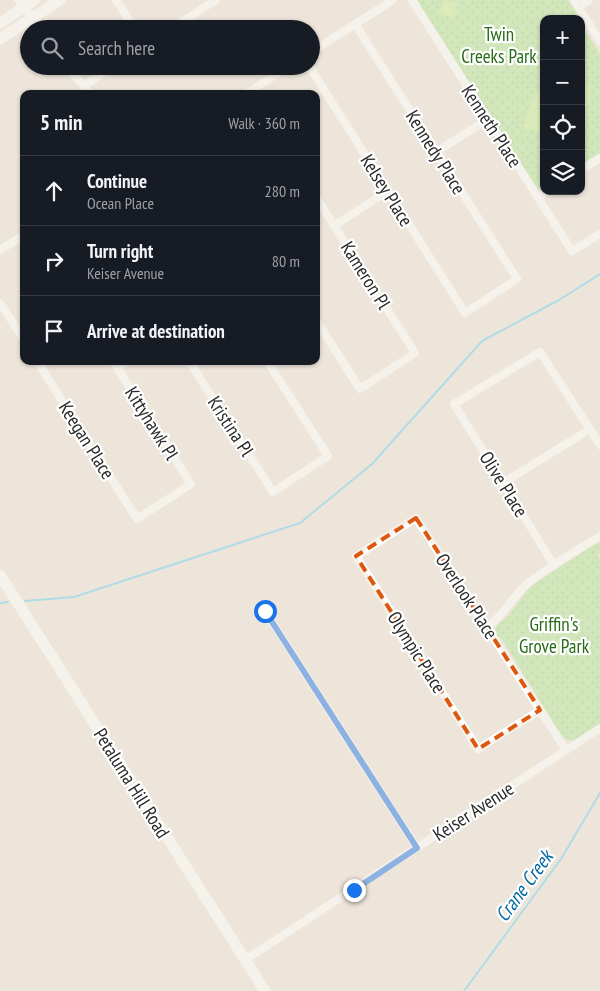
<!DOCTYPE html>
<meta charset="utf-8">
<style>
:root{--surface:#171b24;--page:#242831;--text:#f1f3f6;--muted:#9ea1a6;--line:#363941}
body{margin:0;font-family:"PT Sans Narrow",sans-serif;background:var(--page);color:var(--text)}
.controls{position:absolute;right:15px;top:15px;display:grid;overflow:hidden;border-radius:10px;box-shadow:0 1px 4px #0004}
.controls button{width:45px;height:45px;display:grid;place-items:center;padding:0;border:0;border-bottom:1px solid var(--line);background:var(--surface);color:var(--text);font:25px sans-serif}
.stop{position:absolute;width:15px;height:15px;margin:-11px;border:4px solid #1a73e8;border-radius:50%;background:#fff}
.stop.end{background:#1a73e8;border-color:#fff;box-shadow:0 1px 5px #0008}
.list{margin:0;padding:0;list-style:none}
h2{display:flex;justify-content:space-between;align-items:center;height:65px;margin:0;padding:0 20px;font-size:21px}
h2 small{font-size:16px;font-weight:400;color:var(--muted)}
.list li{display:grid;grid-template-columns:32px 1fr auto;gap:15px;align-items:center;box-sizing:border-box;height:70px;padding:0 20px;border-top:1px solid var(--line)}
.list b{display:block;font-size:19px;white-space:nowrap}
.list p{margin:0;font-size:16px;white-space:nowrap;color:var(--muted)}
.list em{font-size:16px;font-style:normal;color:var(--muted)}
.icon{flex:none;width:28px;height:28px;fill:none;stroke:currentColor;stroke-width:2;stroke-linecap:round;stroke-linejoin:round}
.map{position:relative;flex:none;width:600px;height:991px;overflow:hidden}
.search{position:absolute;background:var(--surface);box-shadow:0 1px 4px #0004;left:20px;top:20px;width:300px;height:55px;display:flex;align-items:center;gap:12px;box-sizing:border-box;padding:0 18px;border-radius:28px;color:var(--muted);font-size:19px}
.panel{position:absolute;background:var(--surface);box-shadow:0 1px 4px #0004;left:20px;top:90px;width:300px;height:275px;border-radius:10px}
.map>svg:first-child{display:block}
.park{fill:url(#park-dots)}
.pitch{fill:#c5ef8e}
.lines{fill:none;stroke-linecap:round;stroke-linejoin:round}
.stream{stroke:#67cef5;stroke-width:2}
.street{stroke:#fff;stroke-width:8}
.secondary{stroke:#fff;stroke-width:11}
.route{stroke:#1a73e8;stroke-width:6}
.marked{fill:none;stroke:#de570e;stroke-width:4;stroke-dasharray:10 6;stroke-linejoin:round}
.labels{text-anchor:middle;stroke-width:4.5;stroke-linejoin:round;paint-order:stroke}
.park-label{font-size:19px;fill:#266b15;stroke:#fff}
.street-label{font-size:19px;fill:#2a2a2a;stroke:#fff}
.water-label{font-size:20px;font-style:italic;fill:#056ba2;stroke:#fff}
</style>
<div class="map">
<svg width="600" height="991" viewBox="0 0 600 991">
<defs>
<pattern id="park-dots" width="8" height="8" patternUnits="userSpaceOnUse" patternTransform="scale(1.25)"><rect width="8" height="8" fill="#afe793"/><path d="M2 2h.1M6 6h.1" fill="none" stroke="#97c67f" stroke-width="1.8" stroke-linecap="round"/></pattern>
</defs>
<rect width="100%" height="100%" fill="#ede5da"/>
<path class="park" d="M 417,0 L 568,0 L 580,19 L 544,19 L 544,188 L 539,188 L 535,185 Z
M 581,24 L 600,54 L 600,153 L 581,165 Z
M 600,541 L 600,553 L 597,555 L 600,560 L 600,724 L 574,741 L 563,738 L 501,638 L 497,636 L 495,630 L 499,623 L 508,616 L 531,586 Z"/>
<path class="pitch" d="M 444,0 L 458,4 L 453,19 L 439,13 Z
M 581,82 L 592,86 L 581,132 Z
M 544,89 L 544,133 L 524,128 C 526,112 530,99 544,89 Z"/>
<g class="lines">
<path class="stream" d="M 25,601 L 74,597 L 300,523 L 372,464 L 482,341 L 559,300 L 600,274
M 0,603 L 8,602
M 464,991 L 561,859 L 600,793"/>
<path class="street" d="M 18,0 L 25,7 L 39,29
M 116,0 L 135,29
M 412,0 L 572,251 L 600,234
M 574,0 L 600,41
M 579,7 L 589,0
M 171,29 L 216,0
M 311,52 L 393,0
M 66,66 L 91,94
M 309,66 L 465,313 L 517,279 L 355,24
M 84,86 L 113,66
M 246,94 L 289,66
M 436,152 L 488,119
M 581,170 L 600,158
M 316,197 L 415,353 L 360,389 L 316,320
M 538,198 L 548,191
M 335,225 L 388,191
M 0,250 L 24,235
M 0,303 L 24,340
M 37,361 L 137,519 L 191,484 L 113,361
M 189,361 L 273,492 L 328,456 L 267,361
M 117,367 L 127,361
M 503,483 L 590,429
M 554,565 L 454,404 L 540,352 L 600,445
M 265,611 L 417,848
M 487,627 C 503,617 511,598 526,585 C 548,566 575,552 600,536
M 540,710 L 478,749 L 356,556 L 416,518 L 566,750
M 245,960 L 600,728"/>
<path class="secondary" d="M 0,23 L 35,0
M 0,39 L 60,0
M 0,575 L 265,991"/>
</g>
<g class="lines">
<path class="route" d="M 265,611 L 417,848 L 354,890"/>
</g>
<path d="M0 0H600V991H0ZM 416,518 L 540,710 L 478,749 L 356,556 Z" fill="#ede5da" fill-opacity=".55" fill-rule="evenodd"/>
<path class="marked" d="M 416,518 L 540,710 L 478,749 L 356,556 Z"/>
<g class="labels">
<g class="park-label">
<text x="499" y="41">Twin<tspan x="499" dy="22">Creeks Park</tspan></text>
<text x="554" y="631">Griffin's<tspan x="554" dy="22">Grove Park</tspan></text>
</g>
<g class="street-label">
<text transform="translate(492 126) rotate(57)" y="7">Kenneth Place</text>
<text transform="translate(436 152) rotate(58)" y="7">Kennedy Place</text>
<text transform="translate(387 190) rotate(58)" y="7">Kelsey Place</text>
<text transform="translate(366 275) rotate(58)" y="7">Kameron Pl</text>
<text transform="translate(152 423) rotate(58)" y="7">Kittyhawk Pl</text>
<text transform="translate(231 426) rotate(57)" y="7">Kristina Pl</text>
<text transform="translate(87 440) rotate(58)" y="7">Keegan Place</text>
<text transform="translate(504 484) rotate(58)" y="7">Olive Place</text>
<text transform="translate(467 596) rotate(57)" y="7">Overlook Place</text>
<text transform="translate(417 652) rotate(58)" y="7">Olympic Place</text>
<text transform="translate(132 783) rotate(58)" y="7">Petaluma Hill Road</text>
<text transform="translate(473 811) rotate(-33)" y="7">Keiser Avenue</text>
</g>
<g class="water-label">
<text transform="translate(524 886) rotate(-54)" y="7">Crane Creek</text>
</g>
</g>
</svg>
<div class="controls">
<button>+</button>
<button>−</button>
<button><svg class="icon" aria-label="locate" viewBox="0 0 24 24"><circle cx="12" cy="12" r="6"/><path d="M12 2v4M12 18v4M2 12h4M18 12h4"/></svg></button>
<button><svg class="icon" aria-label="layers" viewBox="0 0 24 24"><path d="M12 4l9 5-9 5-9-5zM3 14l9 5 9-5"/></svg></button>
</div>
<div class="stop" style="left:265px;top:611px"></div>
<div class="stop end" style="left:354px;top:890px"></div>
<div class="search"><svg class="icon" aria-label="search" viewBox="0 0 24 24"><circle cx="10" cy="10" r="6"/><path d="M15 15l6 6"/></svg>Search here</div>
<section class="panel">
<h2>5 min<small>Walk · 360 m</small></h2>
<ul class="list">
<li><svg class="icon" aria-label="ahead" viewBox="0 0 24 24"><path d="M12 20V5M6 11l6-6 6 6"/></svg><div><b>Continue</b><p>Ocean Place</p></div><em>280 m</em></li>
<li><svg class="icon" aria-label="right" viewBox="0 0 24 24"><path d="M7 20v-9h11M14 6l5 5-5 5"/></svg><div><b>Turn right</b><p>Keiser Avenue</p></div><em>80 m</em></li>
<li><svg class="icon" aria-label="arrive" viewBox="0 0 24 24"><path d="M6 21V4h12l-3 4 3 4H6"/></svg><div><b>Arrive at destination</b></div></li>
</ul>
</section>
</div>
